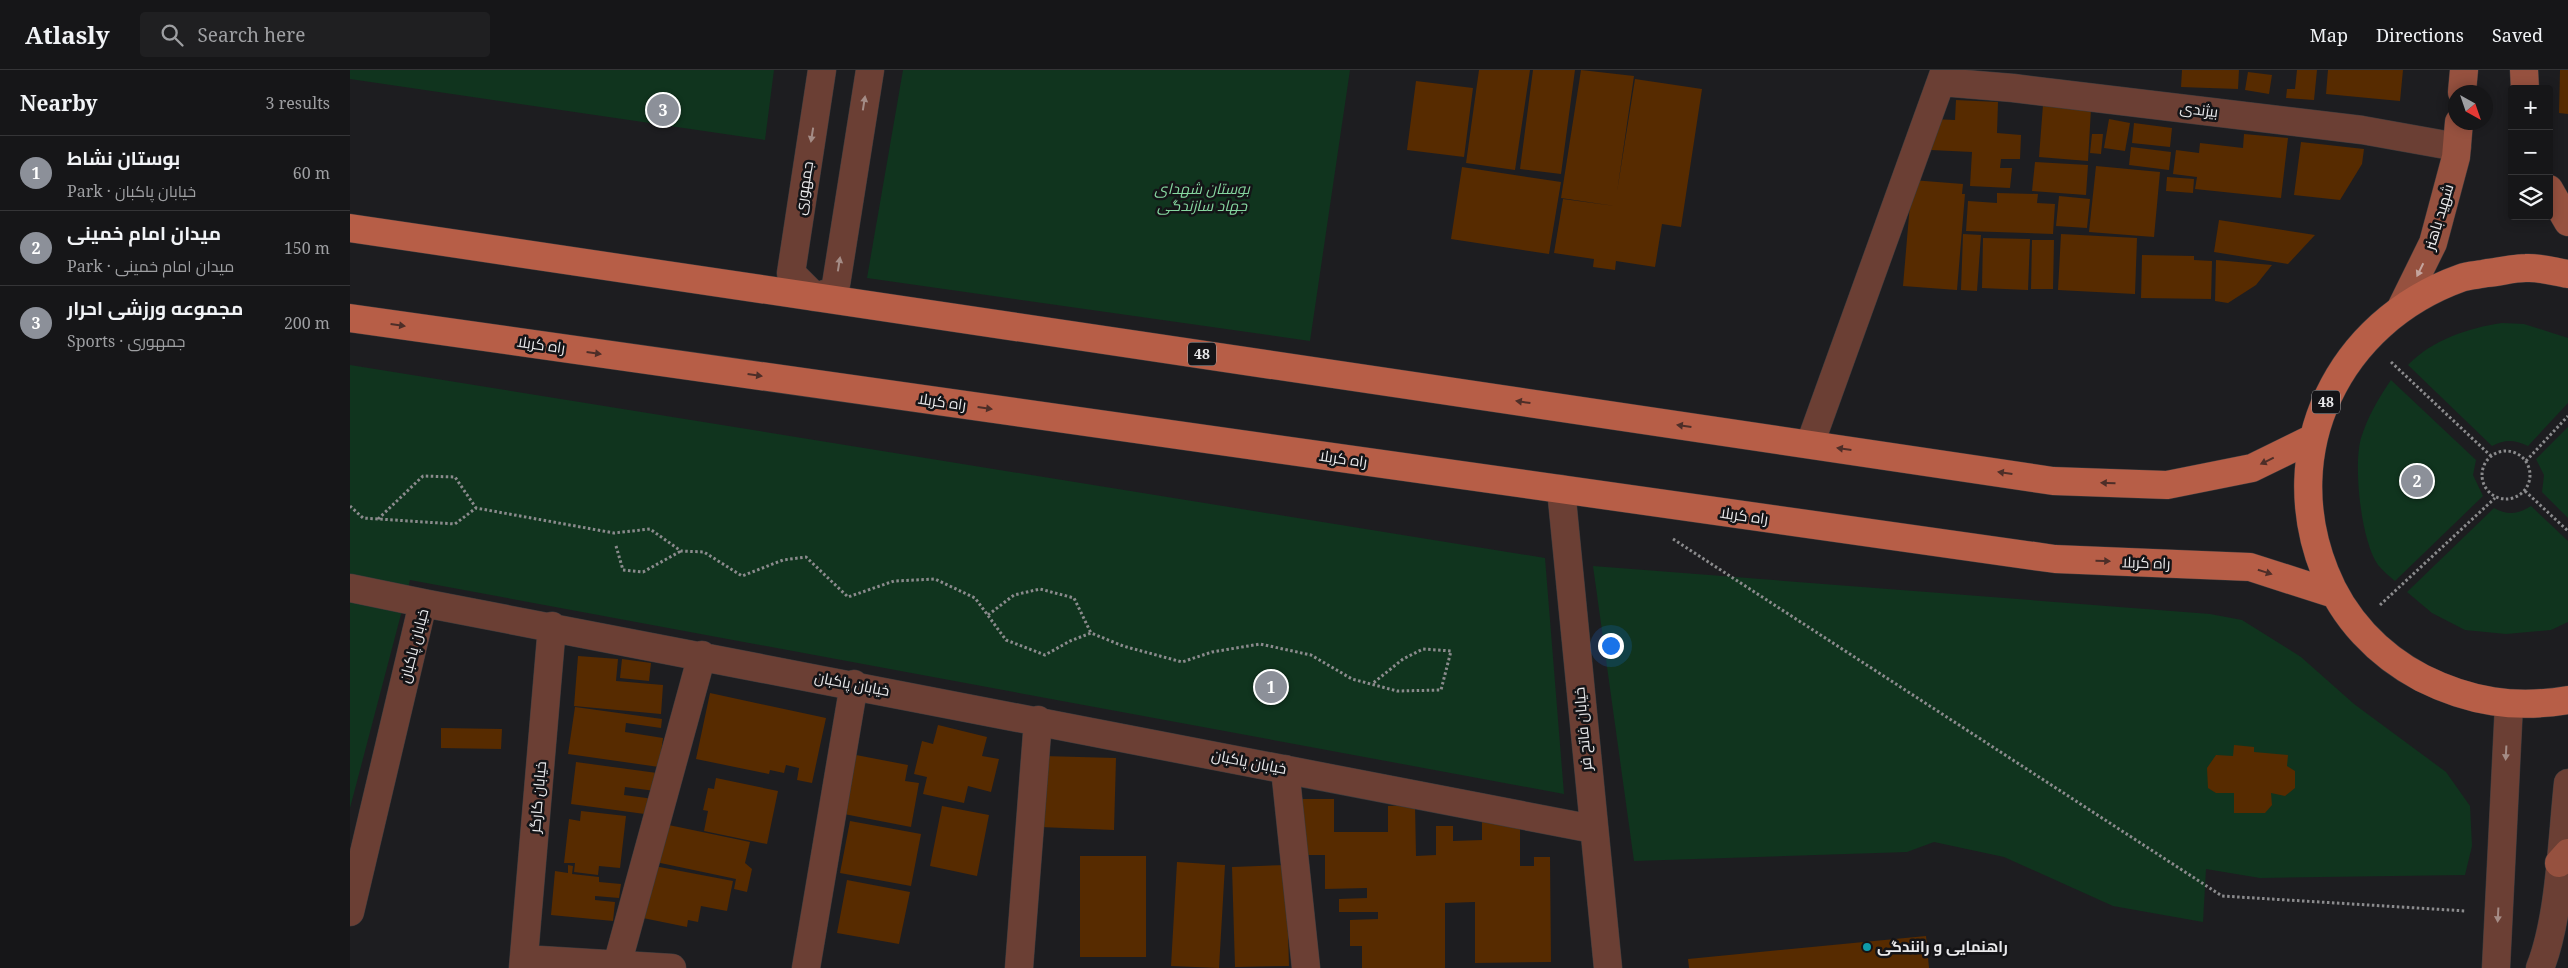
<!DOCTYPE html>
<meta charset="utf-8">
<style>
:root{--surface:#161618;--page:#1f1f21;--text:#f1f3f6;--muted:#9e9fa2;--line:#353537;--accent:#8c9099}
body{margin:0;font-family:"Noto Serif",Cairo,serif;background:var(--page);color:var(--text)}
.controls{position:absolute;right:15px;top:15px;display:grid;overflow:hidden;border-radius:5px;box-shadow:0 2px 12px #0003}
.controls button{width:45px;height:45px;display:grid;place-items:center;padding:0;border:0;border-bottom:1px solid var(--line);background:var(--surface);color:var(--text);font:25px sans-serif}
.compass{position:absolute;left:2098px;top:15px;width:45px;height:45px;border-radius:50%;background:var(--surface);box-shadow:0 2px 12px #0003;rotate:140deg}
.you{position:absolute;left:1260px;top:575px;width:18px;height:18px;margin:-12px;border:4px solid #fff;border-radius:50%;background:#1a73e8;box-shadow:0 0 0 8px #1a73e833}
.badge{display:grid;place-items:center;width:32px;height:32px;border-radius:50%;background:var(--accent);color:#fff;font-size:16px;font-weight:700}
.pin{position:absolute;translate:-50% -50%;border:2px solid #fff;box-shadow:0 1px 5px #0006}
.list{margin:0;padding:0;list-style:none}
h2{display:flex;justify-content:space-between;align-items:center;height:65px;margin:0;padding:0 20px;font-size:21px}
h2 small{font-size:16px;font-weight:400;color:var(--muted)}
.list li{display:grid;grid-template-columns:32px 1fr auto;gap:15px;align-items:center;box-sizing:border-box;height:75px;padding:0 20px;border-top:1px solid var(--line)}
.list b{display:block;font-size:19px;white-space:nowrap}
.list p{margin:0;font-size:16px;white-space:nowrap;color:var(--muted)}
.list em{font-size:16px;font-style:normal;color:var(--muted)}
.icon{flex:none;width:28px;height:28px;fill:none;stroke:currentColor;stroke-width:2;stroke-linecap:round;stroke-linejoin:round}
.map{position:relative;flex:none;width:2218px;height:898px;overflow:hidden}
header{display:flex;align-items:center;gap:30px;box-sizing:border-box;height:70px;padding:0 25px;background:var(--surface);border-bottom:1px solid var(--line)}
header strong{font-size:24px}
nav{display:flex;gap:28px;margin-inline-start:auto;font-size:18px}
.search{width:350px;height:45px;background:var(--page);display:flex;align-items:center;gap:12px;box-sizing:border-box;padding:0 18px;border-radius:5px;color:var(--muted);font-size:19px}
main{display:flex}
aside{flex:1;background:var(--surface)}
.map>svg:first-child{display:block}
.green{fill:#10341e}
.building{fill:#572b00}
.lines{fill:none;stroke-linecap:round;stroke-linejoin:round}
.minor-casing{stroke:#3a3a3c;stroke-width:29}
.tertiary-casing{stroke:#3a3a3c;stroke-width:29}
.secondary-casing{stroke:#3a3a3c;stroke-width:29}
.primary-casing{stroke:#3a3a3c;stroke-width:29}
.path{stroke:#8b8b8d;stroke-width:3;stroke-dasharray:2.5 2.5;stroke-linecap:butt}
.minor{stroke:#6b3f34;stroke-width:28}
.tertiary{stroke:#6b3f34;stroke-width:28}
.secondary{stroke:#96513f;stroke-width:28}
.primary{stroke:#b75e47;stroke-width:28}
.oneway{fill:#a48c86}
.oneway2{fill:#c4a59e}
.oneway3{fill:#4d2e28}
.culture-dot{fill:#0f9aa8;stroke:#141417;stroke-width:2}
.labels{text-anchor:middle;stroke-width:5;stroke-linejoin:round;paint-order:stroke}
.shield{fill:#141417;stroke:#a9a9ab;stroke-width:1}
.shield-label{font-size:14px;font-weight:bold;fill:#e9e9eb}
.street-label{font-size:15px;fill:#e9e9eb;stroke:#141417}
.park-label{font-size:15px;font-style:italic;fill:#87d8a1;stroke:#141417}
.poi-label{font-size:15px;font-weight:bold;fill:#e9e9eb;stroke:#141417;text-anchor:start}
</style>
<header>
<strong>Atlasly</strong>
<div class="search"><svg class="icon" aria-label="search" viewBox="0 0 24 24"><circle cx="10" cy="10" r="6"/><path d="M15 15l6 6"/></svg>Search here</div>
<nav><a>Map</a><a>Directions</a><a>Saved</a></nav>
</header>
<main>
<aside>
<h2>Nearby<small>3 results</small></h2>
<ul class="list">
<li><span class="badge">1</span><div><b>بوستان نشاط</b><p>Park · خیابان پاکبان</p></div><em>60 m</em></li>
<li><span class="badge">2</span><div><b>میدان امام خمینی</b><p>Park · میدان امام خمینی</p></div><em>150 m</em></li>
<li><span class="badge">3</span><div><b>مجموعه ورزشی احرار</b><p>Sports · جمهوری</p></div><em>200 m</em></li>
</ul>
</aside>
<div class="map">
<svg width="2218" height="898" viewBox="0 0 2218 898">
<rect width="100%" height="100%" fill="#1d1d20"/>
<path class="green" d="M 0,0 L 424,0 L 415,70 L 0,9 Z
M 553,0 L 1000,0 L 960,271 L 517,208 Z
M 2152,253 L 2174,254 L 2218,268 L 2218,333 L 2178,376 C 2164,370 2156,369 2142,376 L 2058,295 C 2082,270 2118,258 2152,253 Z
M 0,295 L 1195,488 L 1214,724 L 60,510 L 0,738 Z
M 2041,310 L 2126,390 L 2123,405 L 2133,426 L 2045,511 C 2039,506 2033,501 2028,495 C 2011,471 2003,396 2011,368 C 2018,346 2028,329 2041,310 Z
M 2218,357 L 2218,448 L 2192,422 L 2194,405 L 2186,389 Z
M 2181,436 L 2218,471 L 2218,552 L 2201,560 L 2156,564 L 2115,560 L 2082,543 L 2057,522 L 2144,438 C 2158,446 2168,444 2181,436 Z
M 1243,496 L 1860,544 L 1892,550 L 1951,587 L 2004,634 L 2096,702 L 2120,736 L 2122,776 L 2115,805 L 1910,808 L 1856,799 L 1853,852 L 1763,836 L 1654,787 L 1584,772 L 1557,782 L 1284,791 Z"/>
<path class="building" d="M 1129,0 L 1180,0 L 1165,100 L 1116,93 Z
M 1183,0 L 1225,0 L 1211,104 L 1170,99 Z
M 1231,0 L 1284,6 L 1267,122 L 1285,9 L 1352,19 L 1331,157 L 1312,154 L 1305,197 L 1266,191 L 1265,200 L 1243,197 L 1244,189 L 1204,183 L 1213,129 L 1265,136 L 1211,128 Z
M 1832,0 L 1889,0 L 1888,19 L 1831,17 Z
M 1947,0 L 1967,0 L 1964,30 L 1936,28 L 1937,19 L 1945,19 Z
M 1978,0 L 2053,0 L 2050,31 L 1976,24 Z
M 2210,0 L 2218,0 L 2218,44 L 2209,43 Z
M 1898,2 L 1922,5 L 1919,24 L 1895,20 Z
M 1066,11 L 1123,18 L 1114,87 L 1057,80 Z
M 1606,30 L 1648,32 L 1647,63 L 1671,65 L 1670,89 L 1651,89 L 1650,98 L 1662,98 L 1660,118 L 1620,116 L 1622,82 L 1581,80 L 1582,49 L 1605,50 Z
M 1693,35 L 1741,39 L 1738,91 L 1689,87 Z
M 1759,49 L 1780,53 L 1775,81 L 1754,78 Z
M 1784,53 L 1822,58 L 1820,77 L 1782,73 Z
M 1742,64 L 1753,64 L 1751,84 L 1740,83 Z
M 1894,64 L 1938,68 L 1931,128 L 1845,119 L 1847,107 L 1823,104 L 1826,80 L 1849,83 L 1850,73 L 1893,78 Z
M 1951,72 L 2014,79 L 2012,94 L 1990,130 L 1944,125 Z
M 1781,77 L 1821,82 L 1819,100 L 1779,95 Z
M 1685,92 L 1738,95 L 1736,125 L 1682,121 Z
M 1746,96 L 1810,102 L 1804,167 L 1739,162 Z
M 1112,97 L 1211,112 L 1199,184 L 1101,169 Z
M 1817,107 L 1844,109 L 1843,123 L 1816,121 Z
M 1562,110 L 1613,114 L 1612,124 L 1615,124 L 1607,220 L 1553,216 Z
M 1647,123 L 1688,124 L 1687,133 L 1705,134 L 1703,164 L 1616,161 L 1618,131 L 1647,133 Z
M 1709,126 L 1740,129 L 1737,158 L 1706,156 Z
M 1869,150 L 1965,165 L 1938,194 L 1864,182 Z
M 1613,164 L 1631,165 L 1627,221 L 1611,220 Z
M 1711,164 L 1787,168 L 1785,224 L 1708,220 Z
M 1633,168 L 1680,169 L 1678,220 L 1632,218 Z
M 1682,170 L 1704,170 L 1703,219 L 1681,219 Z
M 1792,185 L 1844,186 L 1844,190 L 1862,191 L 1861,229 L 1791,228 Z
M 1866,190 L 1922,195 L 1906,215 L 1878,233 L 1865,231 Z
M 228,586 L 268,589 L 266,611 L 313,615 L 311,644 L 224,636 Z
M 272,589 L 301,593 L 299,611 L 270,608 Z
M 360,623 L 476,648 L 462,713 L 447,710 L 449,698 L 436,695 L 434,703 L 420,700 L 419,704 L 346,689 Z
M 225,637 L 312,649 L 311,658 L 276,653 L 275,662 L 313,668 L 309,697 L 218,684 Z
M 588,655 L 637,667 L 632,686 L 649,689 L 641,722 L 618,716 L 614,733 L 573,724 L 577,707 L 564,704 L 572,671 L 583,674 Z
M 91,658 L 152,659 L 151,679 L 91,678 Z
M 1884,675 L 1904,677 L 1904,682 L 1938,685 L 1937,696 L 1945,701 L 1945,718 L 1935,726 L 1921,723 L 1922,735 L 1915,743 L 1884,743 L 1884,723 L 1866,723 L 1858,718 L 1857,698 L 1866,685 L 1883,686 Z
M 506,685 L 558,695 L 555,711 L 569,713 L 561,757 L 494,744 Z
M 693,686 L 766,688 L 764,760 L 690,757 Z
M 226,692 L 307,703 L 305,721 L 275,717 L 274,725 L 304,729 L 302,745 L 221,734 Z
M 366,708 L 428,721 L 417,774 L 354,761 L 358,741 L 353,740 L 358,718 L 364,719 Z
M 950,729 L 984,729 L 984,762 L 1038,762 L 1038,736 L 1065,735 L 1066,786 L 1086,785 L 1086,756 L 1103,756 L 1103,771 L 1132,770 L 1132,750 L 1170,750 L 1170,796 L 1184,796 L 1184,787 L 1200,787 L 1201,892 L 1125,893 L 1125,832 L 1095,833 L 1095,898 L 1012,898 L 1012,876 L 1000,876 L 1000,850 L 1028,849 L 1028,842 L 989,842 L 989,829 L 1017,828 L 1017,818 L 975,819 L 975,785 L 951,785 Z
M 592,736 L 639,745 L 627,806 L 580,796 Z
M 231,741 L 276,746 L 270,798 L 249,796 L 248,805 L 224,802 L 225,793 L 214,793 L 219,749 L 230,751 Z
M 500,751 L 571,764 L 561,816 L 490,803 Z
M 309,753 L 400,772 L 395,793 L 402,799 L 397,822 L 384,819 L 386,809 L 301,791 Z
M 730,786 L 796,786 L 796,887 L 730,887 Z
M 827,792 L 875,795 L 869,898 L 821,896 Z
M 218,795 L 223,796 L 222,804 L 249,807 L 249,812 L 271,814 L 269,828 L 245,826 L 245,830 L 265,832 L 263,851 L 201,845 L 205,801 L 218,803 Z
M 299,795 L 383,811 L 377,841 L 351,836 L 348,852 L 338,850 L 337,857 L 288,847 Z
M 936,795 L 939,896 L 885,897 L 882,797 Z
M 497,810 L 560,822 L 549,874 L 487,863 Z
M 1576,866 L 1579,898 L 1339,898 L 1338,889 Z"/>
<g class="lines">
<g class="minor-casing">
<path id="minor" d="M 1591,12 L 1663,18 L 2012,60 L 2107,77
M 1460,374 L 1595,0
M 1211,419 L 1258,898
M 0,518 L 73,533
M 935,699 L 956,898
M 0,842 L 73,533 L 1243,759
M 174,889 L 322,898
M 267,895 L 352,585
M 173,898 L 202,556
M 456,898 L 504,614
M 669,898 L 688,650"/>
</g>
<g class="tertiary-casing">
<path id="tertiary" d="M 472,0 L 441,203 L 465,227 L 485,221 L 520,0
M 2146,898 L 2159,634
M 2190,898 C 2210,848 2212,768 2218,713"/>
</g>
<g class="secondary-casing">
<path id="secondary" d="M 2174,0 L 2175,19
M 2112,22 L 2114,0
M 2199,119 L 2218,152
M 2052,236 L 2083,173 L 2106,87 L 2109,52
M 2209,793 L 2218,783"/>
</g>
<g class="primary-casing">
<path id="primary" d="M 0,158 L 1703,411 L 1817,415 L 1902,398 L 1961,369
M 2218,204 C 2205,202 2189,197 2176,198 C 2163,198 2150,202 2137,203 C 2129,205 2119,205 2111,208 C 1988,252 1926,380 1975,502 C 1993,548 2028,585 2072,608 C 2120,632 2165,639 2218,630
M 0,248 L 1705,489 L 1900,497 L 1984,524"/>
</g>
<path class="path" d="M 2041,292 L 2141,386
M2132 405a24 24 0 1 1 48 0a24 24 0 1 1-48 0Z
M 2176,391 L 2218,346
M 2175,421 L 2218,461
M 0,436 L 13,448 L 105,454 L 126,438 L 264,463 L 300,459 L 331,481 L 354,482 L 392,506 L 433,490 L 456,487 L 498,527 L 544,511 L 585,509 L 625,528 L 656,570 L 695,585 L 720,571 L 741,563 L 773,576 L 832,592 L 862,582 L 910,574 L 961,585 L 1002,609 L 1047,621 L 1091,620 L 1101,581 L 1073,579 L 1053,589 L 1022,614
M 28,449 L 73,406 L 105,407 L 126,438
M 1323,469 L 1872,826 L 2116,841
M 266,476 L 273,500 L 293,502 L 331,481
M 2030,535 L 2145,428
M 638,545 L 664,525 L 690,519 L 724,528 L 741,563"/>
<use href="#minor" class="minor"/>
<use href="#tertiary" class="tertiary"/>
<use href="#secondary" class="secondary"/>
<use href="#primary" class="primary"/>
</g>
<defs><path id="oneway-solid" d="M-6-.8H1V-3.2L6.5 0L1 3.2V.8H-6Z" transform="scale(1.25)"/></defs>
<g class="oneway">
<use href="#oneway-solid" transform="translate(514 33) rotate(-81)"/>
<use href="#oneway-solid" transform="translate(462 65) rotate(99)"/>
<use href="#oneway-solid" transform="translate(489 194) rotate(-81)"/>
<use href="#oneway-solid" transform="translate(2156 683) rotate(93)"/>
<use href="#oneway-solid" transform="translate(2148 845) rotate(93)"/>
</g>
<use class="oneway2" href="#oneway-solid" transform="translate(2070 200) rotate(116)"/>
<g class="oneway3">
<use href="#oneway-solid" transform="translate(48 255) rotate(8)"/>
<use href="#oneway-solid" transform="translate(244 283) rotate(8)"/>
<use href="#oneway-solid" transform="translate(405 305) rotate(8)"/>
<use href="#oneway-solid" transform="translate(1173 332) rotate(-172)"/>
<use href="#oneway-solid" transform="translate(635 338) rotate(8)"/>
<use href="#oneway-solid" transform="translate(1334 356) rotate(-172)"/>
<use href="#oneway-solid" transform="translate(1494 379) rotate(-172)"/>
<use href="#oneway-solid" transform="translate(1917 391) rotate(154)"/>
<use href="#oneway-solid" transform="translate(1655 403) rotate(-172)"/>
<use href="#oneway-solid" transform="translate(1758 413) rotate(-178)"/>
<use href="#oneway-solid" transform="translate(1753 491) rotate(2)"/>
<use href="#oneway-solid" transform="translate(1915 502) rotate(18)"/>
</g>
<circle class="culture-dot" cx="1517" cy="877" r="5"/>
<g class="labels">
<g class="shield">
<rect x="838" y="272.5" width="28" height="23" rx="4"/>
<rect x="1962" y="320.5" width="28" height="23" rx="4"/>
</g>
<g class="shield-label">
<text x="852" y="289">48</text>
<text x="1976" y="337">48</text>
</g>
<g class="street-label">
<text transform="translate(1849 40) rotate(7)" y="5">بیژندی</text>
<text transform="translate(454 118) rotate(-81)" y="5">جمهوری</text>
<text transform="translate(2089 147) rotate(-73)" y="5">شهید باهنر</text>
<text transform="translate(191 275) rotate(8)" y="5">راه کربلا</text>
<text transform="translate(592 332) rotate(8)" y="5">راه کربلا</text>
<text transform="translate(993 389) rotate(8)" y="5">راه کربلا</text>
<text transform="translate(1394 446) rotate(8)" y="5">راه کربلا</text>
<text transform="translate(1796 493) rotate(2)" y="5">راه کربلا</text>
<text transform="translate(64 576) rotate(-75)" y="5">خیابان پاکبان</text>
<text transform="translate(502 614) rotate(11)" y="5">خیابان پاکبان</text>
<text transform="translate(1233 659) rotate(-95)" y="5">خیابان فاتح فر</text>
<text transform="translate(899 692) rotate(11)" y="5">خیابان پاکبان</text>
<text transform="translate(188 727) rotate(-85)" y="5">خیابان کارگر</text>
</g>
<g class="park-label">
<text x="852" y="124">بوستان شهدای<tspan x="852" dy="17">جهاد سازندگی</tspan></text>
</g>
<g class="poi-label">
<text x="1527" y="882">راهنمایی و رانندگی</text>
</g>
</g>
</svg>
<div class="controls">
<button>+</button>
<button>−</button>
<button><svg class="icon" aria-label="layers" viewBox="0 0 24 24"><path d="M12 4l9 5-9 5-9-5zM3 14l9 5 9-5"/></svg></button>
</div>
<svg class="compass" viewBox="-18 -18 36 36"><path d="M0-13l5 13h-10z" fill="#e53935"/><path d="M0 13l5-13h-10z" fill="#9e9fa2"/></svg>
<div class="you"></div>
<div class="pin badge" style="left:921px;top:617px">1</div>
<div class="pin badge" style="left:2067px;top:411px">2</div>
<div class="pin badge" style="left:313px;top:40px">3</div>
</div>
</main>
